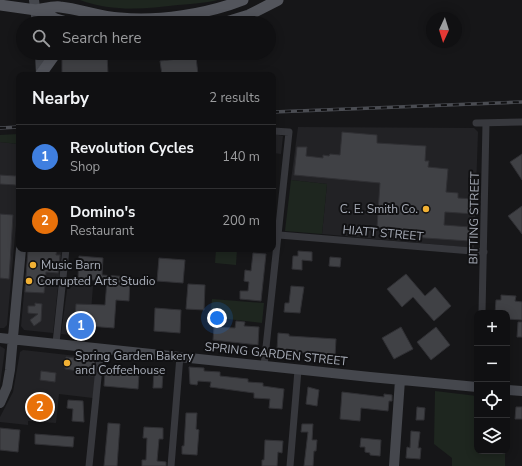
<!DOCTYPE html>
<meta charset="utf-8">
<style>
:root{--surface:#101012;--page:#19191b;--text:#f1f3f6;--muted:#9c9d9f;--line:#303032;--accent:#7c3aed}
body{margin:0;font-family:"Nunito Sans",sans-serif;background:var(--page);color:var(--text)}
.controls{position:absolute;right:12px;bottom:12px;display:grid;overflow:hidden;border-radius:8px;box-shadow:0 2px 10px #0003}
.controls button{width:36px;height:36px;display:grid;place-items:center;padding:0;border:0;border-bottom:1px solid var(--line);background:var(--surface);color:var(--text);font:20px sans-serif}
.compass{position:absolute;left:426px;top:12px;width:36px;height:36px;border-radius:50%;background:var(--surface);box-shadow:0 2px 10px #0003;rotate:184deg}
.you{position:absolute;left:217px;top:318px;width:14px;height:14px;margin:-10px;border:3px solid #fff;border-radius:50%;background:#1a73e8;box-shadow:0 0 0 6px #1a73e833}
.badge{display:grid;place-items:center;width:26px;height:26px;border-radius:50%;background:var(--accent);color:#fff;font-size:13px;font-weight:700}
.pin{position:absolute;translate:-50% -50%;border:2px solid #fff;box-shadow:0 1px 4px #0006}
.list{margin:0;padding:0;list-style:none}
h2{display:flex;justify-content:space-between;align-items:center;height:52px;margin:0;padding:0 16px;font-size:17px}
h2 small{font-size:13px;font-weight:400;color:var(--muted)}
.list li{display:grid;grid-template-columns:26px 1fr auto;gap:12px;align-items:center;box-sizing:border-box;height:64px;padding:0 16px;border-top:1px solid var(--line)}
.list b{display:block;font-size:15px;white-space:nowrap}
.list p{margin:0;font-size:13px;white-space:nowrap;color:var(--muted)}
.list em{font-size:13px;font-style:normal;color:var(--muted)}
.icon{flex:none;width:22px;height:22px;fill:none;stroke:currentColor;stroke-width:2;stroke-linecap:round;stroke-linejoin:round}
.map{position:relative;flex:none;width:522px;height:466px;overflow:hidden}
.search{position:absolute;background:var(--surface);box-shadow:0 2px 10px #0003;left:16px;top:16px;width:260px;height:44px;display:flex;align-items:center;gap:10px;box-sizing:border-box;padding:0 14px;border-radius:22px;color:var(--muted);font-size:15px}
.panel{position:absolute;background:var(--surface);box-shadow:0 2px 10px #0003;left:16px;top:72px;width:260px;height:180px;border-radius:8px}
.map>svg:first-child{display:block}
.built{fill:#222225}
.green{fill:#1e261f}
.building{fill:#404145;stroke:#303034}
.lines{fill:none;stroke-linecap:round;stroke-linejoin:round}
.street{stroke:#37383d;stroke-width:7}
.secondary{stroke:#45474d;stroke-width:10}
.primary{stroke:#53555c;stroke-width:11}
.rail-casing{stroke:#4a4c52;stroke-width:3.5}
.rail{stroke:#111113;stroke-width:2;stroke-dasharray:6;stroke-linecap:butt}
.poi-dot{fill:#f2b134;stroke:#111113;stroke-width:1.5}
.labels{text-anchor:middle;stroke-width:4;stroke-linejoin:round;paint-order:stroke}
.poi-label{font-size:12px;fill:#a8adb8;stroke:#111113;text-anchor:start}
.street-label{font-size:12px;fill:#a8adb8;stroke:#111113}
</style>
<div class="map">
<svg width="522" height="466" viewBox="0 0 522 466">
<rect width="100%" height="100%" fill="#161618"/>
<path class="built" d="M 298,127 L 474,128 L 478,132 L 474,248 L 322,234 L 327,184 L 291,180 Z
M 273,134 L 283,136 L 281,154 L 273,153 Z
M 0,142 L 19,144 L 19,182 L 16,225 L 7,325 L 4,328 L 0,328 Z
M 28,249 L 62,249 L 53,333 L 24,330 L 21,326 Z
M 68,283 L 93,286 L 89,337 L 61,334 Z
M 0,346 L 5,349 L 0,385 Z
M 23,350 L 95,358 L 97,359 L 93,398 L 59,394 L 56,423 L 28,421 L 28,425 L 0,422 L 0,417 L 13,392 L 20,352 Z"/>
<path class="green" d="M 80,0 L 218,0 C 205,3 191,4 178,5 C 145,9 112,12 80,0 Z
M 19,134 L 19,144 L 0,142 L 0,135 Z
M 291,180 L 327,184 L 322,234 L 285,231 Z
M 216,249 L 237,249 L 236,265 L 215,263 Z
M 212,299 L 264,303 L 262,323 L 210,317 Z
M 435,391 L 477,396 L 477,451 L 505,451 L 505,466 L 452,466 L 452,458 L 434,444 Z"/>
<path class="building" d="M 107,53 L 108,75 L 62,75 L 62,59 L 69,54 Z
M 196,57 L 198,75 L 162,75 L 160,61 Z
M 342,132 L 377,135 L 377,143 L 426,146 L 425,161 L 429,161 L 428,167 L 448,169 L 446,192 L 458,193 L 458,198 L 475,199 L 474,214 L 445,212 L 444,225 L 470,227 L 469,241 L 381,235 L 382,228 L 377,227 L 380,183 L 294,175 L 297,147 L 307,147 L 306,156 L 323,158 L 323,155 L 329,156 L 330,154 L 340,155 Z
M 522,154 L 522,180 L 510,162 Z
M 0,175 L 16,176 L 16,185 L 0,184 Z
M 522,206 L 522,234 L 508,216 Z
M 0,214 L 13,215 L 9,279 L 0,278 Z
M 28,249 L 57,249 L 56,255 L 60,255 L 58,273 L 46,272 L 44,293 L 25,292 Z
M 298,251 L 312,252 L 312,261 L 302,260 L 302,270 L 292,269 L 293,256 L 298,256 Z
M 253,253 L 266,254 L 261,301 L 240,299 L 240,291 L 248,291 L 249,282 L 244,281 L 245,270 L 251,271 Z
M 79,256 L 103,258 L 102,275 L 130,277 L 129,301 L 116,300 L 114,328 L 88,326 L 87,333 L 74,332 L 76,304 L 105,305 L 107,281 L 78,279 Z
M 330,257 L 341,258 L 340,267 L 329,266 Z
M 159,258 L 185,260 L 183,283 L 157,281 Z
M 406,274 L 425,296 L 435,287 L 451,306 L 434,321 L 413,297 L 402,307 L 387,289 Z
M 188,284 L 205,285 L 204,310 L 186,309 Z
M 291,286 L 304,287 L 300,313 L 284,312 L 285,303 L 289,303 Z
M 501,295 L 516,296 L 515,301 L 522,302 L 522,320 L 507,319 L 507,313 L 495,313 L 496,300 L 501,300 Z
M 35,303 L 42,304 L 41,321 L 34,326 L 30,320 L 38,314 L 28,313 L 28,306 L 35,306 Z
M 155,308 L 181,310 L 180,333 L 154,331 Z
M 236,321 L 245,322 L 244,326 L 259,327 L 258,345 L 213,340 L 214,327 L 235,328 Z
M 518,322 L 522,322 L 522,337 L 517,337 Z
M 401,327 L 413,349 L 394,359 L 382,338 Z
M 436,327 L 450,345 L 431,360 L 417,342 Z
M 278,333 L 289,334 L 289,336 L 336,339 L 335,356 L 277,350 Z
M 66,357 L 95,360 L 93,376 L 78,374 L 78,371 L 65,369 Z
M 189,367 L 204,368 L 204,371 L 220,372 L 220,376 L 248,379 L 248,382 L 263,383 L 263,386 L 284,389 L 282,409 L 269,408 L 270,399 L 254,398 L 254,393 L 210,387 L 211,382 L 198,381 L 197,385 L 190,384 Z
M 41,371 L 56,373 L 55,382 L 40,380 Z
M 154,371 L 163,372 L 162,388 L 153,388 Z
M 105,372 L 139,374 L 138,389 L 104,386 Z
M 308,387 L 319,390 L 317,406 L 306,404 Z
M 342,392 L 384,397 L 384,394 L 392,395 L 392,401 L 389,401 L 388,411 L 361,408 L 360,421 L 340,419 Z
M 35,397 L 48,398 L 45,416 L 33,414 Z
M 68,400 L 83,401 L 84,422 L 72,421 L 73,409 L 67,408 Z
M 417,407 L 425,408 L 424,420 L 416,420 Z
M 516,407 L 522,407 L 522,419 L 515,419 Z
M 186,413 L 197,413 L 196,429 L 199,430 L 197,455 L 182,454 L 182,446 L 184,446 Z
M 108,423 L 120,424 L 117,466 L 104,466 Z
M 302,424 L 313,424 L 312,440 L 317,440 L 316,451 L 314,451 L 313,466 L 304,466 L 308,432 L 301,432 Z
M 144,427 L 163,428 L 163,439 L 159,439 L 157,461 L 166,462 L 166,466 L 142,466 L 142,460 L 146,460 L 147,438 L 143,438 Z
M 0,428 L 20,430 L 18,452 L 0,450 Z
M 411,431 L 420,432 L 418,448 L 421,448 L 420,459 L 406,458 L 407,447 L 410,448 Z
M 35,434 L 74,437 L 73,447 L 35,444 Z
M 361,438 L 381,440 L 380,456 L 370,455 L 370,453 L 365,452 L 365,447 L 360,447 Z
M 265,440 L 283,441 L 282,453 L 278,452 L 277,466 L 262,466 L 262,460 L 264,460 Z"/>
<g class="lines">
<path class="street" d="M 476,123 L 522,122
M 279,235 L 484,252
M 482,313 L 486,123
M 56,343 L 66,249
M 264,366 L 289,132 L 273,131
M 89,466 L 101,348
M 171,466 L 180,356
M 290,466 L 298,370"/>
<path class="secondary" d="M 34,0 L 37,23
M 40,53 L 41,75
M 0,338 L 370,377 L 477,387
M 507,390 L 522,391
M 0,403 L 7,387 L 10,370 L 21,249
M 394,466 L 400,380"/>
<path class="primary" d="M 0,5 L 36,10 L 56,19 L 70,23
M 36,10 C 43,9 53,6 60,7 C 80,9 100,17 120,18 C 158,22 208,14 243,0
M 223,23 L 249,15 L 278,0
M 41,74 L 56,53"/>
<g class="rail-casing">
<path id="rail" d="M 273,112 L 522,102
M 0,128 L 19,127"/>
</g>
<use href="#rail" class="rail"/>
</g>
<g class="poi-dot">
<circle cx="426" cy="209" r="4"/>
<circle cx="33" cy="265" r="4"/>
<circle cx="29" cy="281" r="4"/>
<circle cx="67" cy="363" r="4"/>
</g>
<g class="labels">
<g class="poi-label">
<text x="418" y="213" text-anchor="end">C. E. Smith Co.</text>
<text x="41" y="269">Music Barn</text>
<text x="37" y="285">Corrupted Arts Studio</text>
<text x="75" y="360">Spring Garden Bakery<tspan x="75" dy="14">and Coffeehouse</tspan></text>
</g>
<g class="street-label">
<text transform="translate(474 218) rotate(-89)" y="4">BITTING STREET</text>
<text transform="translate(383 233) rotate(5)" y="4">HIATT STREET</text>
<text transform="translate(276 354) rotate(6)" y="4">SPRING GARDEN STREET</text>
</g>
</g>
</svg>
<div class="controls">
<button>+</button>
<button>−</button>
<button><svg class="icon" aria-label="locate" viewBox="0 0 24 24"><circle cx="12" cy="12" r="6"/><path d="M12 2v4M12 18v4M2 12h4M18 12h4"/></svg></button>
<button><svg class="icon" aria-label="layers" viewBox="0 0 24 24"><path d="M12 4l9 5-9 5-9-5zM3 14l9 5 9-5"/></svg></button>
</div>
<svg class="compass" viewBox="-18 -18 36 36"><path d="M0-13l5 13h-10z" fill="#e53935"/><path d="M0 13l5-13h-10z" fill="#9c9d9f"/></svg>
<div class="you"></div>
<div class="pin badge" style="left:81px;top:326px;background:#3f7fe0">1</div>
<div class="pin badge" style="left:40px;top:407px;background:#e8710a">2</div>
<div class="search"><svg class="icon" aria-label="search" viewBox="0 0 24 24"><circle cx="10" cy="10" r="6"/><path d="M15 15l6 6"/></svg>Search here</div>
<section class="panel">
<h2>Nearby<small>2 results</small></h2>
<ul class="list">
<li><span class="badge" style="background:#3f7fe0">1</span><div><b>Revolution Cycles</b><p>Shop</p></div><em>140 m</em></li>
<li><span class="badge" style="background:#e8710a">2</span><div><b>Domino's</b><p>Restaurant</p></div><em>200 m</em></li>
</ul>
</section>
</div>
